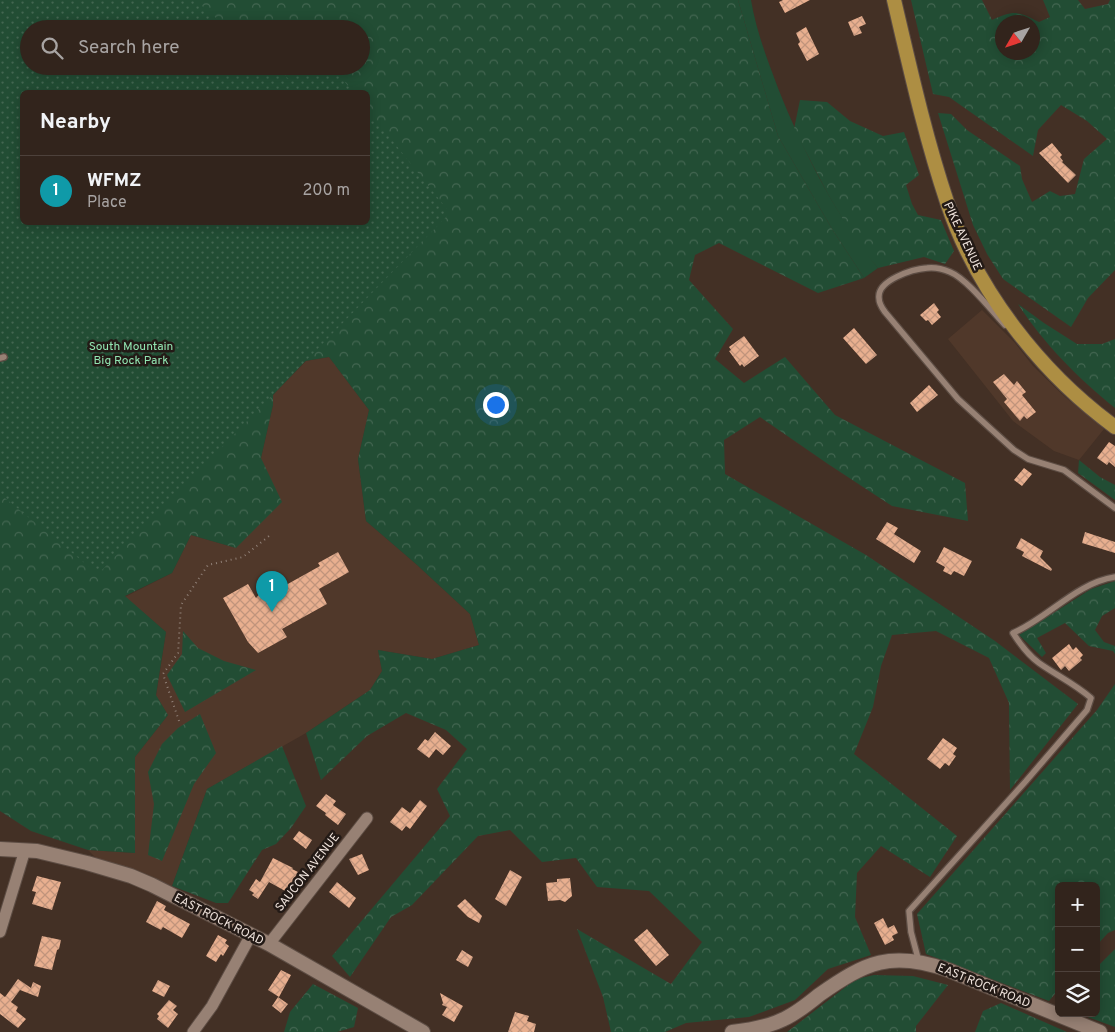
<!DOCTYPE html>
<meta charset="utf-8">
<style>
:root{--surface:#32241c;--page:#3d3029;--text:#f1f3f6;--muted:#a8a4a3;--line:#4d413b;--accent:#4dd39a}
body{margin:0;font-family:Overpass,sans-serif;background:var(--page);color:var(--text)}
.controls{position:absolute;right:15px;bottom:15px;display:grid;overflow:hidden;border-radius:8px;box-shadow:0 2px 12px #0003}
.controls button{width:45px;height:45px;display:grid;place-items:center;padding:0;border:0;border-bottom:1px solid var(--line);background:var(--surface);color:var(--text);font:25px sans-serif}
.compass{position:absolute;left:995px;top:15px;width:45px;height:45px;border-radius:50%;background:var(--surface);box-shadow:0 2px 12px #0003;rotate:231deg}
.you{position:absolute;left:495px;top:404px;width:18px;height:18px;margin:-12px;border:4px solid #fff;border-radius:50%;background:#1a73e8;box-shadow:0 0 0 8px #1a73e833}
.badge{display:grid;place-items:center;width:32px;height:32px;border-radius:50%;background:var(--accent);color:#fff;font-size:16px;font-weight:700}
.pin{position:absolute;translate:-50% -41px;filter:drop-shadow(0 1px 2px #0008)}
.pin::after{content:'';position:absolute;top:26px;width:18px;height:15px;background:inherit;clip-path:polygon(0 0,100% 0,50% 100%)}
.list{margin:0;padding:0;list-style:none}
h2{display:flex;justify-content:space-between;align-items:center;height:65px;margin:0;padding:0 20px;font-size:21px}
h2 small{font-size:16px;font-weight:400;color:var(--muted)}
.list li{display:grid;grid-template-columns:32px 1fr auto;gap:15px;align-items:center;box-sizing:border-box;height:70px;padding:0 20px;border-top:1px solid var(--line)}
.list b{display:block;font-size:19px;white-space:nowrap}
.list p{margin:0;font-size:16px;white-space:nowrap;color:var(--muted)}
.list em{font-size:16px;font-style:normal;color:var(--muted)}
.icon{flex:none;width:28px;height:28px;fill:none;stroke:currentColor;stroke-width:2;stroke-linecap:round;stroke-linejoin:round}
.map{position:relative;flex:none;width:1115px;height:1032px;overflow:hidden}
.search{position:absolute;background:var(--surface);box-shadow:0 2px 12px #0003;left:20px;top:20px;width:350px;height:55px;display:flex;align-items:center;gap:12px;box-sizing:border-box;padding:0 18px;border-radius:28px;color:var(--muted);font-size:19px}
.panel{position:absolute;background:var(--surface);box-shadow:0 2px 12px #0003;left:20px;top:90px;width:350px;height:135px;border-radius:8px}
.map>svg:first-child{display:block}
.built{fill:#50382a}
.green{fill:#224d34}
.forest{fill:url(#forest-crowns);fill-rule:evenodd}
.park{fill:url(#park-dots)}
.building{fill:url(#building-cross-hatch)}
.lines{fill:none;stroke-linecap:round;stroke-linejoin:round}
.service-casing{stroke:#5d4d44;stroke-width:8}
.minor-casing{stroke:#5d4d44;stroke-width:13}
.tertiary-casing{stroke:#5d4d44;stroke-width:16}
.primary-casing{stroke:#5d4d44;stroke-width:16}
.path{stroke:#918178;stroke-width:2;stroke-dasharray:1 4;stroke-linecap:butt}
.service{stroke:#978174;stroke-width:5.5}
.minor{stroke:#978174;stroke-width:11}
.tertiary{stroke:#978174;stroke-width:14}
.primary{stroke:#ad8e43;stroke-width:14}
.labels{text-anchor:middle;stroke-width:5;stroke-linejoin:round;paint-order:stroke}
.street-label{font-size:12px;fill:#f1e5de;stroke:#231a16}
.park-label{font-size:12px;fill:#92e6b2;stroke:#231a16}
</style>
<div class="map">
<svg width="1115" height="1032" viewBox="0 0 1115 1032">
<defs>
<pattern id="forest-crowns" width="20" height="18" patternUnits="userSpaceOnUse" patternTransform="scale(1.25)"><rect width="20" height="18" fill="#224d34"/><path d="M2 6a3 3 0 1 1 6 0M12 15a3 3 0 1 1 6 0" fill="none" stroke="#436651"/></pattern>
<pattern id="park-dots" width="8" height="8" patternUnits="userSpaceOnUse" patternTransform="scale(1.25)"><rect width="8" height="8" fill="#224d34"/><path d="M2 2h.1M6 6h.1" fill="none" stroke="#436651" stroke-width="1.8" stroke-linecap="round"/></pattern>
<pattern id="building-cross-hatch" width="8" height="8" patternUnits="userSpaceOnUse" patternTransform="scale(1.25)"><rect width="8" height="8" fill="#e8af8f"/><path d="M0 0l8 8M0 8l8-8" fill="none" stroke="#c0947c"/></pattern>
</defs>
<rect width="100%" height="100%" fill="#433025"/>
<path class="built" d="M 982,310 L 1015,343 L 1033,366 L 1065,397 L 1104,429 L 1079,460 L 1054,451 L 1013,421 L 948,339 Z
M 329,357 L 369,410 L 358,459 L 366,521 L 416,564 L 470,614 L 479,645 L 432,659 L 378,650 L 382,671 L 370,690 L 306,733 L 207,789 L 172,886 L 129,870 L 98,860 L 88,850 L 135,853 L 135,757 L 168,715 L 156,696 L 166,632 L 125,597 L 172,573 L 191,535 L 236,548 L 261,458 L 273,405 L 273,395 L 306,361 Z"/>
<path class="green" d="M 738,0 L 751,0 C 756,30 767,59 778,88 C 803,151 835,214 878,268 L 864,278 L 832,229 L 778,136 Z"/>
<path class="forest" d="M 0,0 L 738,0 L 778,136 L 832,229 L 864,278 L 818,293 L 719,243 L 695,255 L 689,280 L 733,329 L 715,359 L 744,383 L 785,357 L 835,415 L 965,483 L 968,521 L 892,506 L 828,464 L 760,417 L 724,440 L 725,474 L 866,555 L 995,641 L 1078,704 L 1010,790 L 1009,703 L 989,658 L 936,631 L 892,635 L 881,666 L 873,707 L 854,754 L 957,836 L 930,877 L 881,846 L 857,873 L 855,917 L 871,955 L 828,969 L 795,1000 L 749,1017 L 686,1023 L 665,1032 L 611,1032 L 603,997 L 577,929 L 671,984 L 702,942 L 649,891 L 597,887 L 576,858 L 542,862 L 510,830 L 478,836 L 412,905 L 391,917 L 350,977 L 332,956 L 450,816 L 437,789 L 467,749 L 446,730 L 406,713 L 367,736 L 321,780 L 306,733 L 370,690 L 382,671 L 378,650 L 432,659 L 479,645 L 470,614 L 416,564 L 366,521 L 358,459 L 369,410 L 329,357 L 305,361 L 273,395 L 273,405 L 261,458 L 282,502 L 236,548 L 191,535 L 172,573 L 125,596 L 166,632 L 156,695 L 168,715 L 135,757 L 135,853 L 88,850 L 31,831 L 0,811 L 0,447 L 2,344 ZM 29,29 L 361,29 L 361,66 L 29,66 ZM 22,92 L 368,92 L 368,222 L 22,222 Z
M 911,0 L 982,0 L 992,20 C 1014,10 1018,11 1039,22 L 1050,17 L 1043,0 L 1078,0 L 1085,9 L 1108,4 L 1110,0 L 1115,0 L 1115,270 L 1088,298 L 1071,327 L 1003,279 L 987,254 L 973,225 L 938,113 L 951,114 L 967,130 L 1020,166 L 1022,179 L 1032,202 L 1050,191 L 1060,196 L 1075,194 L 1084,159 L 1107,139 L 1087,121 L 1061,105 L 1038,130 L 1033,156 L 949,97 L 933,94 ZM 1002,22 L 1032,22 L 1032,52 L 1002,52 Z
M 800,100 L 827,102 L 850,121 L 883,136 L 904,132 L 919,175 L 906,185 L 912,204 L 918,215 L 941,220 L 954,251 L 945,264 L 924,257 L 878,268 L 857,243 L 828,194 L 794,129 Z
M 1018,304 L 1044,323 L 1077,344 L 1102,344 L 1115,339 L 1115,408 C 1079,379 1043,343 1018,304 Z
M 1079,460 L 1100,477 L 1115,485 L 1115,500 L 1078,473 Z
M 1115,581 L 1115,608 L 1102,616 L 1095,630 L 1104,642 L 1115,646 L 1115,654 L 1113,651 L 1089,646 L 1065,623 L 1037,638 L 1046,653 L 1042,657 L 1019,635 L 1091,589 Z
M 183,631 L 198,648 L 224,661 L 256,670 L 185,712 L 167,675 L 182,654 Z
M 1115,684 L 1115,930 L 1108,933 L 1096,946 L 1096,886 L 1059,886 L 1059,989 L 1049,1001 L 926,954 L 917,914 L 1097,710 Z
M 200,714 L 216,753 L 194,784 L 162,861 L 148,855 L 154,804 L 148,772 L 162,744 L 178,728 Z
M 282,746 L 306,806 L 291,828 L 276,844 L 262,850 L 228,903 L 216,903 L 172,886 L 207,789 Z
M 1115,949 L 1115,1027 L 1077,1013 L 1096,1013 L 1096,968 Z
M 874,975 L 913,976 L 948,985 L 916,1026 L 916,1032 L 787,1032 L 856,979 Z
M 313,984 L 358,1008 L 354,1027 L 337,1032 L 284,1032 L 290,1012 Z
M 1001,1003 L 1067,1032 L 975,1032 L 983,1011 Z"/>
<path class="park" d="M 0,0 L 195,0 L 229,29 L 29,29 L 29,66 L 274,66 L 290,80 L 295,66 L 332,66 L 353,92 L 22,92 L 22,222 L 368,222 L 368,110 L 450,213 L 98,574 L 0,494 Z"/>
<path class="building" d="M 783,0 L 810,0 L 785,13 L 779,2 Z
M 862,16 L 866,24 L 859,27 L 862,33 L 854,36 L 848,22 Z
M 806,27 L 819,54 L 807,61 L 798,44 L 800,42 L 796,33 Z
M 1052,143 L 1062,155 L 1060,157 L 1063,161 L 1062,162 L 1076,175 L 1068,183 L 1039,153 Z
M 934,303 L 939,310 L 937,312 L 941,317 L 932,325 L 928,320 L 926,321 L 920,315 Z
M 854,328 L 877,355 L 866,364 L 843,338 Z
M 744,336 L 759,356 L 744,367 L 742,364 L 740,366 L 729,351 L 731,350 L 729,347 Z
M 1004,374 L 1014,385 L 1017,381 L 1026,392 L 1022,395 L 1036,412 L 1027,419 L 1024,416 L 1020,421 L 1004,402 L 1007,399 L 993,382 Z
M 929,385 L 938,395 L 917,412 L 910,403 Z
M 1109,442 L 1115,446 L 1115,467 L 1109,462 L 1107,465 L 1097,458 Z
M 1024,468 L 1032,474 L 1022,486 L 1014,480 Z
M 887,522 L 898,528 L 894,534 L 921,551 L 914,563 L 876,539 Z
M 1085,532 L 1115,542 L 1115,553 L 1082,543 Z
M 1021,538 L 1043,551 L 1040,557 L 1052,569 L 1051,571 L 1022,556 L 1024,552 L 1016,548 Z
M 944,547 L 972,561 L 964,576 L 954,571 L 951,575 L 943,571 L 945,567 L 936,562 Z
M 338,552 L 349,572 L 319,589 L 327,604 L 282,629 L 287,637 L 258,653 L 248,642 L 223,598 L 248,584 L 256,598 L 270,582 L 282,578 L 286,585 L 320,566 L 318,563 Z
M 1069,644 L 1073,650 L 1076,647 L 1083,655 L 1080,658 L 1082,660 L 1069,671 L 1065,666 L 1061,670 L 1052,658 Z
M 435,732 L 451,746 L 443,755 L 436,749 L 429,758 L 417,749 L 425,739 L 428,741 Z
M 943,738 L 957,748 L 953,754 L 956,756 L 949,766 L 945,763 L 940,769 L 927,759 Z
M 326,794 L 336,801 L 333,805 L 346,814 L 338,825 L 325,815 L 326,813 L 316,806 Z
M 420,800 L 427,806 L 410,829 L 406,826 L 402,831 L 390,822 L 402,807 L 410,813 Z
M 299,831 L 312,840 L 306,849 L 293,839 Z
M 362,854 L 369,870 L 358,875 L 349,859 Z
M 273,858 L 293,868 L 292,869 L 298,872 L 287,892 L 269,882 L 258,899 L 252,895 L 254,893 L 249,890 L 256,879 L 260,882 Z
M 510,870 L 522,877 L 506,906 L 495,899 Z
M 37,876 L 61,882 L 52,910 L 32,904 L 36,892 L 32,891 Z
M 570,878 L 572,896 L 565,902 L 560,900 L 548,901 L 546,883 L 557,882 L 557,879 Z
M 337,882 L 356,898 L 349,908 L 329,892 Z
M 465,899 L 482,916 L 479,923 L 468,917 L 457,906 Z
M 157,901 L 166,906 L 164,910 L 190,924 L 182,938 L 163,927 L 161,930 L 146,922 Z
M 883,918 L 888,928 L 894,925 L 898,933 L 892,936 L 894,940 L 885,945 L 874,923 Z
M 647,929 L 669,955 L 656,966 L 634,940 Z
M 218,935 L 227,940 L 225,943 L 229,946 L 223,956 L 221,954 L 216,962 L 206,956 Z
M 42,936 L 61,940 L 59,949 L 57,950 L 52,970 L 34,966 Z
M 462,950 L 473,957 L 468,967 L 456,960 Z
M 281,970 L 291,975 L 279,997 L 268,990 Z
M 18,979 L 31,988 L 33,982 L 41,986 L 38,997 L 20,990 L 11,1002 L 18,1007 L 16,1011 L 26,1019 L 18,1028 L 0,1014 L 0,993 L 5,997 Z
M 158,980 L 170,986 L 164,997 L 152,991 Z
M 440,993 L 463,1006 L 454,1022 L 442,1015 L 447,1007 L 442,1005 L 443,1003 Z
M 278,997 L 288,1004 L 281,1013 L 272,1006 Z
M 169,1000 L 177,1006 L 173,1010 L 178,1014 L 168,1028 L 157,1019 L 159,1016 L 157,1014 Z
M 515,1012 L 529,1016 L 527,1021 L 536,1024 L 534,1032 L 508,1032 Z"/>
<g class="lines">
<g class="service-casing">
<path id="service" d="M 1005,325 C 991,310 967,279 950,272 C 943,269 935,267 927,268 C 913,269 877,280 879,298 C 879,303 882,308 885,312 L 958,399 L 1014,450 L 1028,459 L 1064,470 L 1115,508
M 0,358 L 4,357
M 919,962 L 911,932 L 909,911 L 1026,781 L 1087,710 L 1091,698 C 1075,684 1056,675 1039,663 C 1028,655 1020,644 1013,633 C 1048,618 1076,583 1115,577"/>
</g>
<g class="minor-casing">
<path id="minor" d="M 0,932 L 25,850
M 269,944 L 367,818
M 193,1032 L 212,1006 L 251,935"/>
</g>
<g class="tertiary-casing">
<path id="tertiary" d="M 0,849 L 37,851 L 87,863 L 131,876 L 152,885 L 269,944 L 423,1032
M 732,1032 C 750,1030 768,1027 784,1019 C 797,1013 808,1004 819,995 C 866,962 891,950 948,970 L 1100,1032"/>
</g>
<g class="primary-casing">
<path id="primary" d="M 894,0 C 910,68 925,136 947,202 C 976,290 1041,373 1115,427"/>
</g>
<path class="path" d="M 179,721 L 163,674 L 178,653 L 181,605 L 208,565 L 243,557 L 269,536"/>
<use href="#service" class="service"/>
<use href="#minor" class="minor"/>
<use href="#tertiary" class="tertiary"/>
<use href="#primary" class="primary"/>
</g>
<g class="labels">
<g class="street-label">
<text transform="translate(963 236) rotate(65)" y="4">PIKE AVENUE</text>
<text transform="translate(307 872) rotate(-52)" y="4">SAUCON AVENUE</text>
<text transform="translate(219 919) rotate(27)" y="4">EAST ROCK ROAD</text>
<text transform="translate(984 985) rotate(22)" y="4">EAST ROCK ROAD</text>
</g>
<g class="park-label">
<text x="131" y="350">South Mountain<tspan x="131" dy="14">Big Rock Park</tspan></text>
</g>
</g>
</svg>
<div class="controls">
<button>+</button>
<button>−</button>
<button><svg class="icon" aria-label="layers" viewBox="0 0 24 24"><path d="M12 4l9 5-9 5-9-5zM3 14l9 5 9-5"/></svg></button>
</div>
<svg class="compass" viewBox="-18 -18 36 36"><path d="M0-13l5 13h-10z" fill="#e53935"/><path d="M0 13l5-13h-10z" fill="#a8a4a3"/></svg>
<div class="you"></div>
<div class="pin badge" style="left:272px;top:612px;background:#0f9aa8">1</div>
<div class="search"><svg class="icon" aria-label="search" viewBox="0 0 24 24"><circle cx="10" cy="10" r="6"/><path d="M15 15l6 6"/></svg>Search here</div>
<section class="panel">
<h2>Nearby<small></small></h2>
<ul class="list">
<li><span class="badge" style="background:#0f9aa8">1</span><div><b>WFMZ</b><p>Place</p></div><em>200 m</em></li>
</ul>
</section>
</div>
